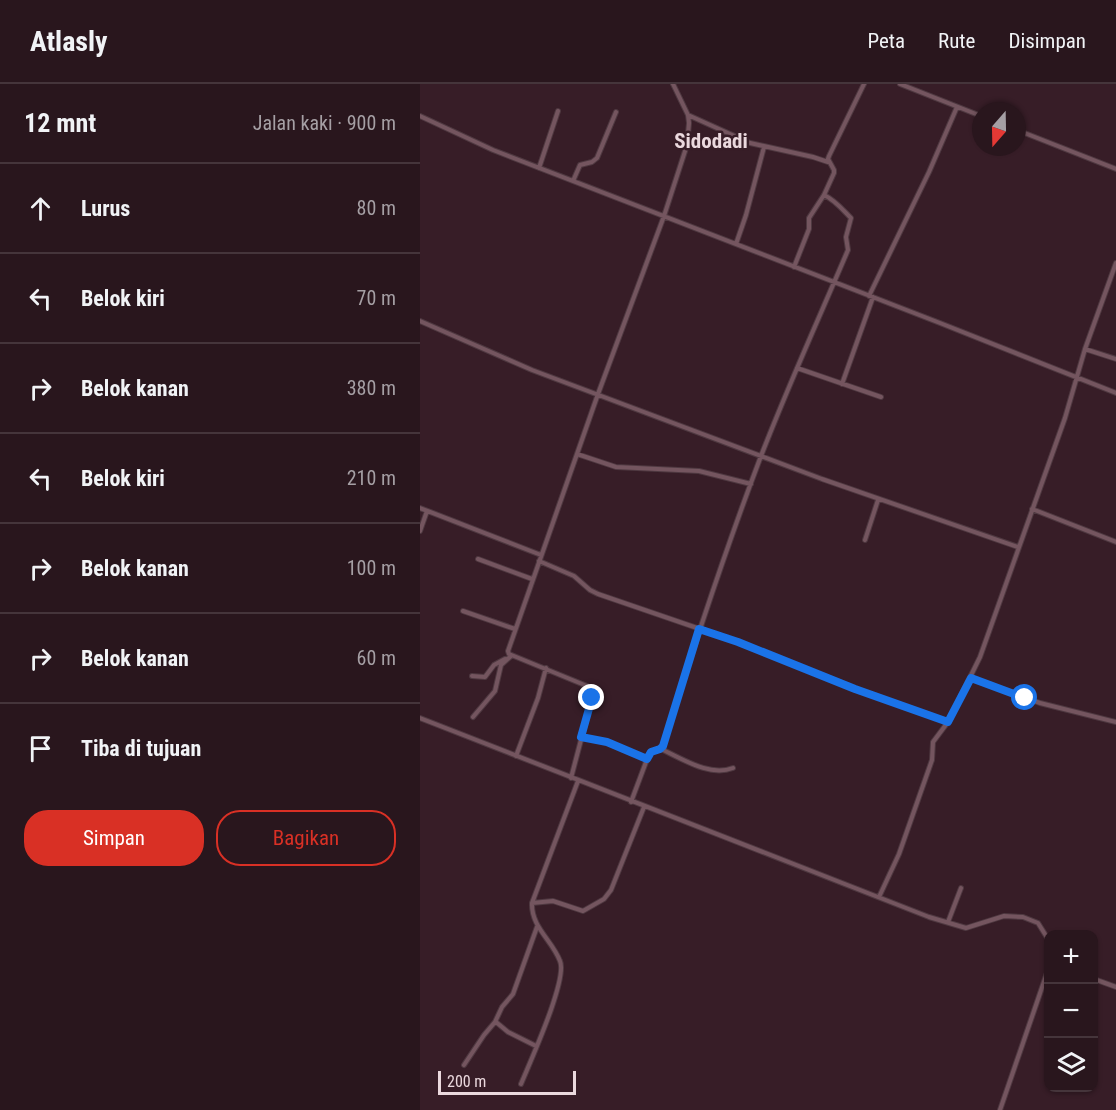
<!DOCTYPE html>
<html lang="id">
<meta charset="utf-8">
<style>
:root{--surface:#29161d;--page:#311f26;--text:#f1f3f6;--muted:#a59fa4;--line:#45353b;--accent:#d93025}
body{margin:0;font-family:"Roboto Condensed",sans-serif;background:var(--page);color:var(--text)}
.controls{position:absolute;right:18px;bottom:18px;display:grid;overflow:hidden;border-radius:12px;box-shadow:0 2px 4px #0004}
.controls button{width:54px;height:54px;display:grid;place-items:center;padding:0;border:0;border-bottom:2px solid var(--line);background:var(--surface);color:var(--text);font:30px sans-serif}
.compass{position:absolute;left:552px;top:18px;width:54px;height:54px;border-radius:50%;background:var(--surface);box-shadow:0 2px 4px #0004;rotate:200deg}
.scale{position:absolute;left:18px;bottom:15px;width:138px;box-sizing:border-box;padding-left:6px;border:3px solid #ebd9de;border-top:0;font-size:16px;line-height:21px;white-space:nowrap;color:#ebd9de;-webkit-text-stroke:4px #371d27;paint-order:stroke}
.stop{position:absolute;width:18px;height:18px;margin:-14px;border:4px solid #1a73e8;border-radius:50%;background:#fff}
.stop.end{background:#1a73e8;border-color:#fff;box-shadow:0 2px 6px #0008}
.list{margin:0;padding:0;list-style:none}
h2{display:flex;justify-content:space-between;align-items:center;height:78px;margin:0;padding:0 24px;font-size:26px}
h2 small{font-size:20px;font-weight:400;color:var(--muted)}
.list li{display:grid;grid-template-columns:39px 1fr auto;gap:18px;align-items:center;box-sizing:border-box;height:90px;padding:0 24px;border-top:2px solid var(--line)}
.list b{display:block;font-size:22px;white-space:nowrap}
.list em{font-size:20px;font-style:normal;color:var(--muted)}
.actions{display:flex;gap:12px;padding:18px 24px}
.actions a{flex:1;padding:14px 0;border:2px solid var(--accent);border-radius:24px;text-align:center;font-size:21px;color:var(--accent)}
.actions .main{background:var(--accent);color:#fff}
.icon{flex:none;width:33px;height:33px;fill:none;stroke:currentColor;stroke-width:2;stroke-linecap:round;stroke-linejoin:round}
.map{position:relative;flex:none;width:696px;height:1026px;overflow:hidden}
header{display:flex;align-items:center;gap:36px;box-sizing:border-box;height:84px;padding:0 30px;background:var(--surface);border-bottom:2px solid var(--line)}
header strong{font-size:28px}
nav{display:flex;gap:33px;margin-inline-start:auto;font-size:21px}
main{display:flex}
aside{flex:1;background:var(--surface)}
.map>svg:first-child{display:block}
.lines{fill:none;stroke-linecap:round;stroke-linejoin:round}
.minor-casing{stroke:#4f3941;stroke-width:6}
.minor{stroke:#74555f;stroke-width:4}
.route{stroke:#1a73e8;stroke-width:8}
.labels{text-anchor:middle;stroke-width:5;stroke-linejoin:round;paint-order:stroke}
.quarter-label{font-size:21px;font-weight:bold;fill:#ebd9de;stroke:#371d27}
</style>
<header>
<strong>Atlasly</strong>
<nav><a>Peta</a><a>Rute</a><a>Disimpan</a></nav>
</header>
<main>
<aside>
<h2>12 mnt<small>Jalan kaki · 900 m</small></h2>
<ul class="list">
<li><svg class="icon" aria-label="ahead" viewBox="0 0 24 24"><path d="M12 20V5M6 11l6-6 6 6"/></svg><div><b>Lurus</b></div><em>80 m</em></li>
<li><svg class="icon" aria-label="left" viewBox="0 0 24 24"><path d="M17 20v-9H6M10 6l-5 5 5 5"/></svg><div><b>Belok kiri</b></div><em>70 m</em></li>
<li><svg class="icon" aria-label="right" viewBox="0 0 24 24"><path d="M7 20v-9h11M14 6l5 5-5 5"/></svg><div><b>Belok kanan</b></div><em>380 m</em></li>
<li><svg class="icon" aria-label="left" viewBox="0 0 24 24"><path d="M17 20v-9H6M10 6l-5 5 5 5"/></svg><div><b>Belok kiri</b></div><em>210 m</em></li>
<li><svg class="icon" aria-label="right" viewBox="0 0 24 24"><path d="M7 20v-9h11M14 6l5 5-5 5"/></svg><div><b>Belok kanan</b></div><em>100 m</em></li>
<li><svg class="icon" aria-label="right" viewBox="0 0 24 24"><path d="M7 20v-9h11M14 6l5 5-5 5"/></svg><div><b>Belok kanan</b></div><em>60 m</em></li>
<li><svg class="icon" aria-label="arrive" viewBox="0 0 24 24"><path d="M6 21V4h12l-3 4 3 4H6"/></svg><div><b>Tiba di tujuan</b></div></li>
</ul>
<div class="actions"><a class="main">Simpan</a><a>Bagikan</a></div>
</aside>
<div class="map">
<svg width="696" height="1026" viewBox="0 0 696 1026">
<rect width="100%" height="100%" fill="#371d27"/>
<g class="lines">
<g class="minor-casing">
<path id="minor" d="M 480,0 L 561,32
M 268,31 L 330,59 L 393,73 L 408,78
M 0,32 L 73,66 L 520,239 L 696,309
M 597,46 L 696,85
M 119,84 L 138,27
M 153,97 L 160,81 L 172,78 L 177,74 L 196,28
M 316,160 L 326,131 L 344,63
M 374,183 L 389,145 L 389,134 L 404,111 L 414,89 L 414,86 L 408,75 L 409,72 L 444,0
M 449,212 L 509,88 L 537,23
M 0,237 L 112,286 L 402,395 L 598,463
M 665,265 L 696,275
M 377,284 L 461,313
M 422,300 L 453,213
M 157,370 L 196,383 L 279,387 L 331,400
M 0,424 L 121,471
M 612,425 L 696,458
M 0,447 L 7,427
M 445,456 L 458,416
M 58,475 L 112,495
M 119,477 L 154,492 L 170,506 L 178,510 L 318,558 L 435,605 L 528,638
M 43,527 L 95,545
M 52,592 L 65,593 L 74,581 L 85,575
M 551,594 L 620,619 L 696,638
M 53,633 L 75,607 L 81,581 L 91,572
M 0,634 L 509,833 L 546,844 L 584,832 L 603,833 L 618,839 L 628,855
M 161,653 L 187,658 L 227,675
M 241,665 C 263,675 289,693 313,684
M 96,672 L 118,614 L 126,584
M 151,694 L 172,614 L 172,608 L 167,602 L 89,570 L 88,567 L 178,310 L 244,132 L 267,61 L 269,39 L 268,31 L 253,0
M 211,718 L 229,670 L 243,662 C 273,564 305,467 341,372 C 368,302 399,234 428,166 L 426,153 L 431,134 C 423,126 415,116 404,111
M 459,813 L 479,770 L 512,676 L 513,658 L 528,638 L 560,573 L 645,334 L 665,265 L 696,179
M 112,819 L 133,817 L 163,827 L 184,815 L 191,806 L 224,723
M 528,838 L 541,804
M 674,895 L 696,903
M 76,938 L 88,948 L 116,962
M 44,981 L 64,951 L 75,938 L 82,923 L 93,910 L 117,843
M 101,1000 C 110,978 148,895 140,877 C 132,856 111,843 112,819 L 158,697
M 580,1026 L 628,886"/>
</g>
<use href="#minor" class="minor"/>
</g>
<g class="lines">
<path class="route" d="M 172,614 L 161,653 L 187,658 L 227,675 L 231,668 L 240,665 L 243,662 L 279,545 L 318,558 L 435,605 L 528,638 L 551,594 L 605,614"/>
</g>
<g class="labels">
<g class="quarter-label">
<text x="291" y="64">Sidodadi</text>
</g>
</g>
</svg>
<div class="controls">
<button>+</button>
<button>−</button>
<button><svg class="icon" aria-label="layers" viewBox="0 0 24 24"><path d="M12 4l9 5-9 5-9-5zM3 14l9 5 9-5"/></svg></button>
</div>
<svg class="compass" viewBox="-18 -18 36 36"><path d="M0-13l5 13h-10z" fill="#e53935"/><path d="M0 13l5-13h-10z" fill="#a59fa4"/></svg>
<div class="scale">200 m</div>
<div class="stop" style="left:605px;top:614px"></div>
<div class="stop end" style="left:172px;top:614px"></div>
</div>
</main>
